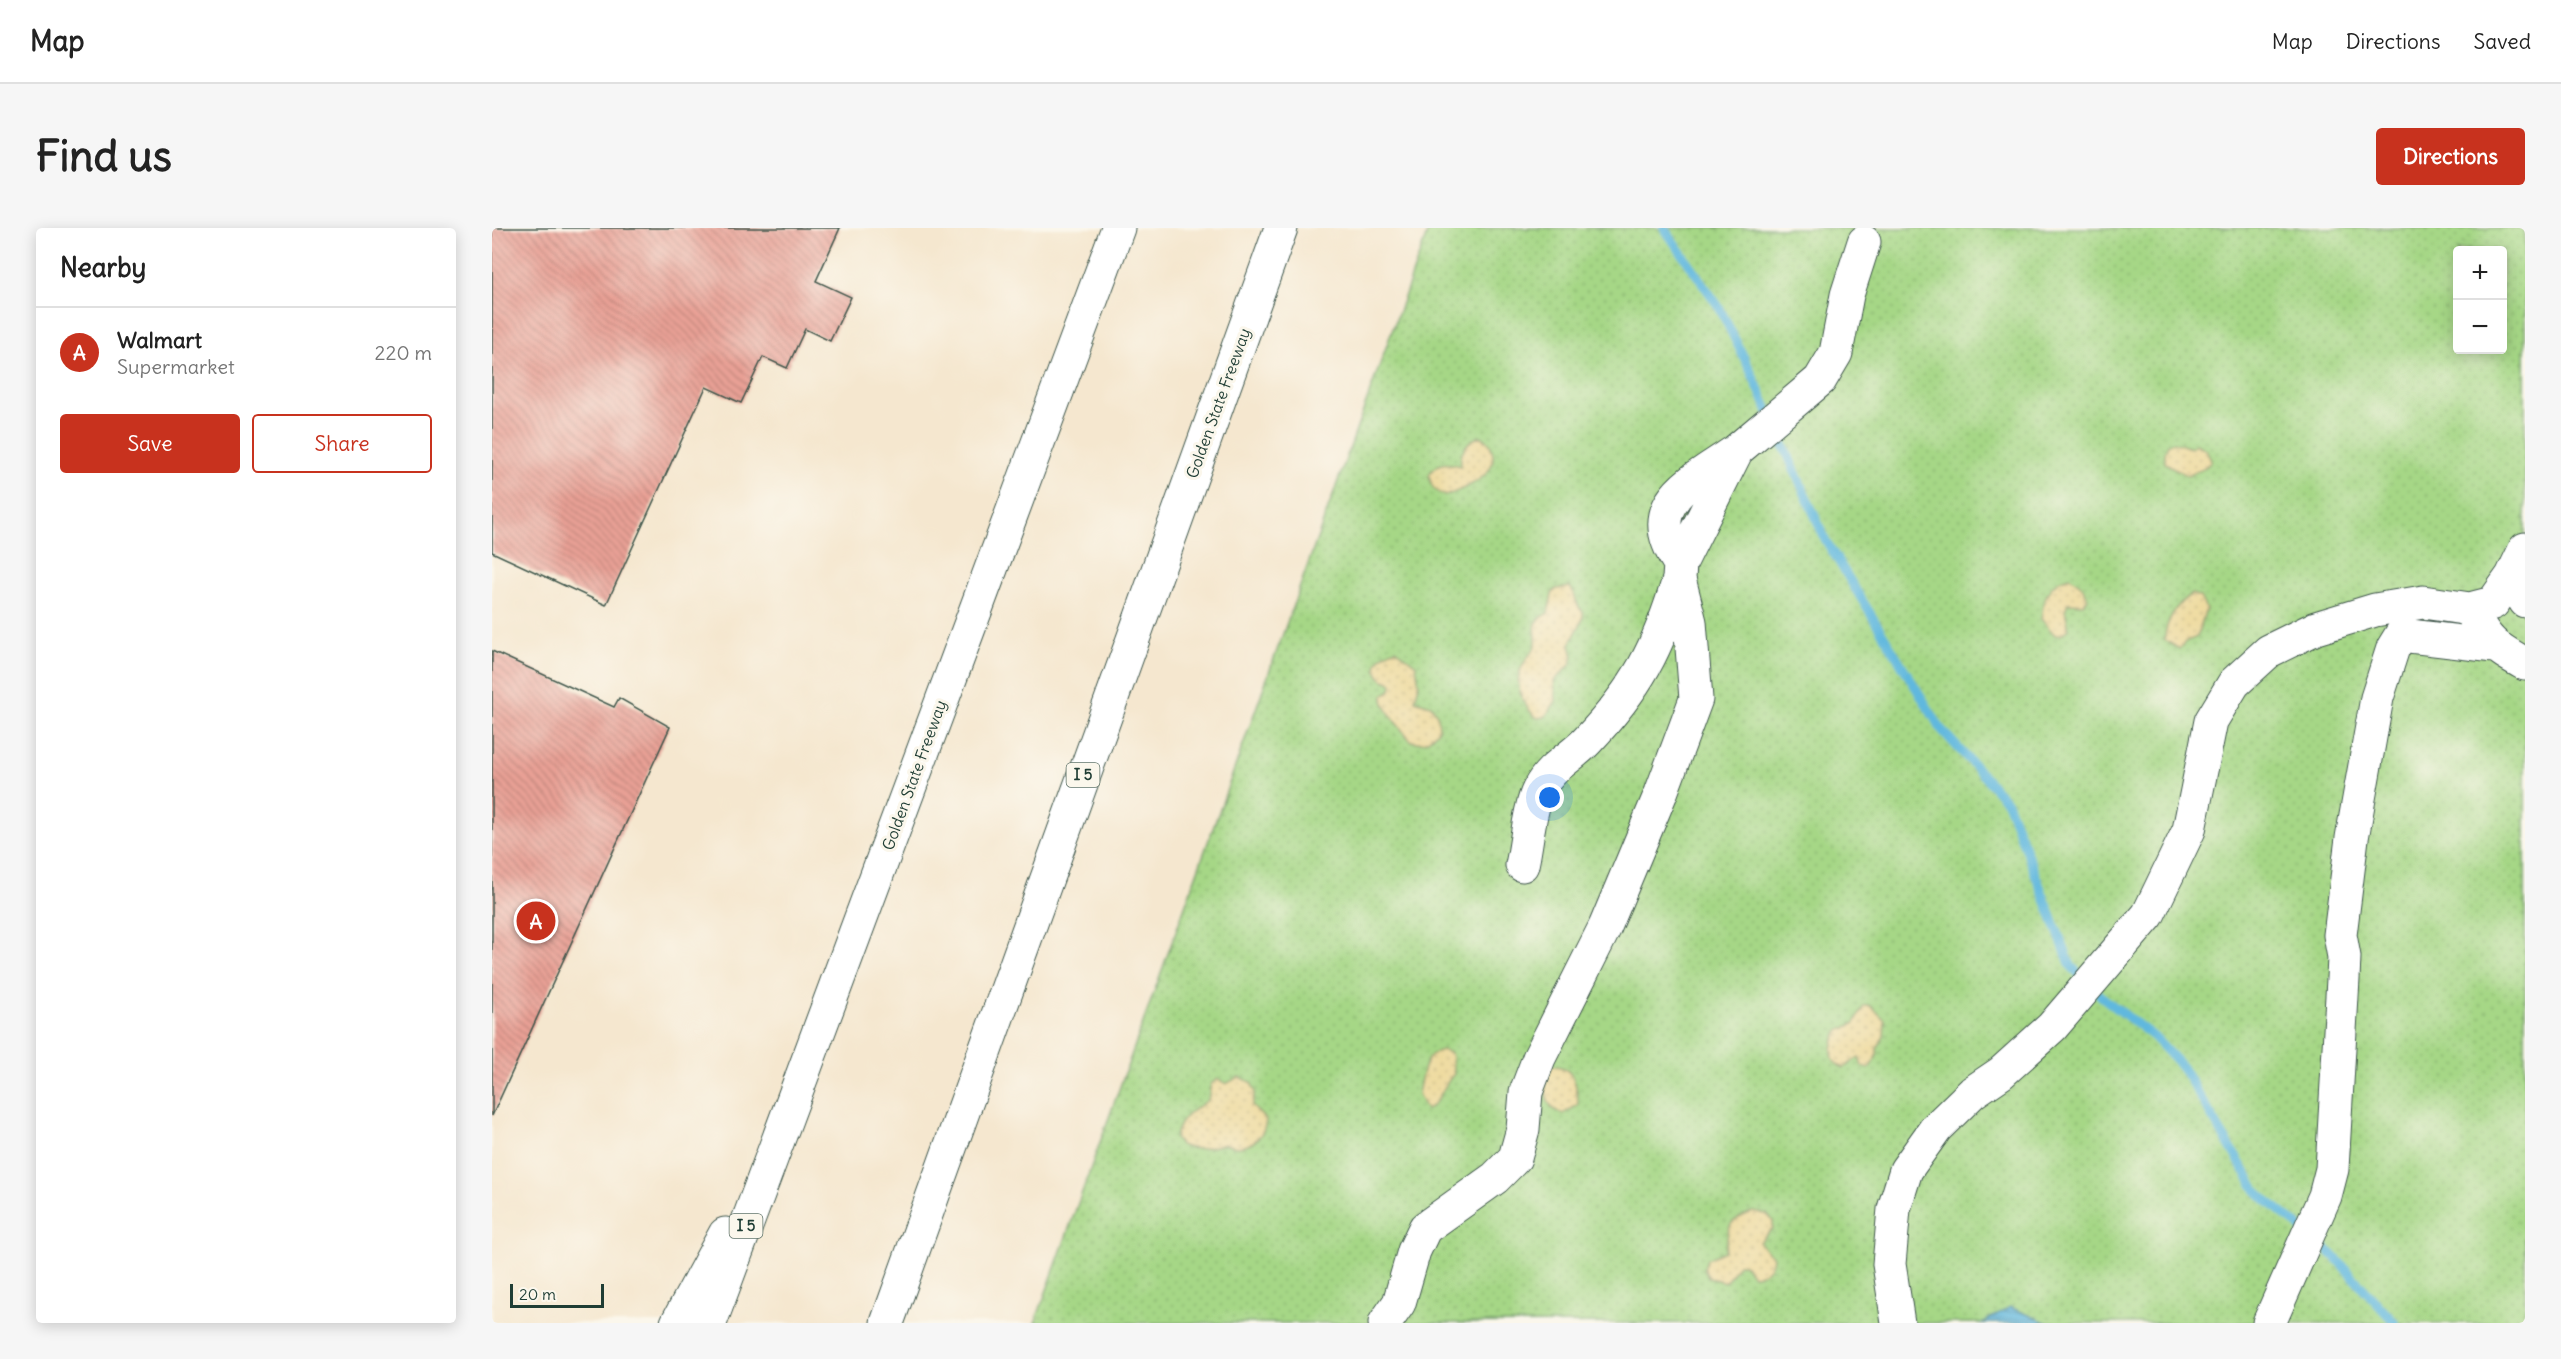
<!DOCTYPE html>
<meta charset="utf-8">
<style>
:root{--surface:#fff;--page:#f6f6f6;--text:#222;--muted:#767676;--line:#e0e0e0;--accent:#c8321e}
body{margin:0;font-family:Delius,sans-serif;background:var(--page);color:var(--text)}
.controls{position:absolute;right:18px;top:18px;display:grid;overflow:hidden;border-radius:6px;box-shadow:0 3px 15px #0003}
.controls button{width:54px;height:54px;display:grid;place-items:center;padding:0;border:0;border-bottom:2px solid var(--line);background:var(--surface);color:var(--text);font:30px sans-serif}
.scale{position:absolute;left:18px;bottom:15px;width:94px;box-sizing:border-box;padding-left:6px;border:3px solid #1f3d34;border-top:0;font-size:16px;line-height:21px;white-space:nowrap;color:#1f3d34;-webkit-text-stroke:4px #fbf7ec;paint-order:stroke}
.you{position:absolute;left:1058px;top:570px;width:21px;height:21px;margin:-15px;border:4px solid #fff;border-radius:50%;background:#1a73e8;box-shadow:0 0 0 9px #1a73e833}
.badge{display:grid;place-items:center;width:39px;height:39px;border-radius:50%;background:var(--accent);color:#fff;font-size:20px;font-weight:700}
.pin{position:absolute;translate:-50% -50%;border:3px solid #fff;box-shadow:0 2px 6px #0006}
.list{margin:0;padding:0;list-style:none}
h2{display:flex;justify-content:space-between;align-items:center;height:78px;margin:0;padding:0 24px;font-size:26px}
h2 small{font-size:20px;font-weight:400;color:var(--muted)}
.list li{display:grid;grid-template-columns:39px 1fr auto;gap:18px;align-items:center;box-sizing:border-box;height:90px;padding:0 24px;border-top:2px solid var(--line)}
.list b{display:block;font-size:22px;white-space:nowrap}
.list p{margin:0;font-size:20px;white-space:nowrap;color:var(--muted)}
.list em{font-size:20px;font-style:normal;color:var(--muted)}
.actions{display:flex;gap:12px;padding:18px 24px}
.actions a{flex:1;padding:14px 0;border:2px solid var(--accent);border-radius:6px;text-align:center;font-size:21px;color:var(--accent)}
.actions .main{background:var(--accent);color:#fff}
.map{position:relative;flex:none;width:2033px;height:1095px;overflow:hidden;border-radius:6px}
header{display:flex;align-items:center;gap:36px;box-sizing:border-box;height:84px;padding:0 30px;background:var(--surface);border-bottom:2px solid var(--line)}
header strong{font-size:28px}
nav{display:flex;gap:33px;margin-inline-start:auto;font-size:21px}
.intro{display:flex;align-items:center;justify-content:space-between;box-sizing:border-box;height:144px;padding:0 36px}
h1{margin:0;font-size:42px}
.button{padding:15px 27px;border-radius:6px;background:var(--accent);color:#fff;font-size:21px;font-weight:700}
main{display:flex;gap:36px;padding:0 36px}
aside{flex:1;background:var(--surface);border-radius:6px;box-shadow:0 3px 15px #0003}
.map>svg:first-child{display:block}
.grass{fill:url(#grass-dots);stroke:#628a5d;stroke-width:1.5;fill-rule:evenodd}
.sand{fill:url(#sand-dots);stroke:#868c69;stroke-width:1.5}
.water{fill:url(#water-rules);stroke:#407a89;stroke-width:1.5}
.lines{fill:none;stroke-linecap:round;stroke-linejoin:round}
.stream{stroke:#61b8de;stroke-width:9}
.building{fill:url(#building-back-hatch)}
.minor-casing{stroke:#3f564b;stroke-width:35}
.highway-casing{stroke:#3f564b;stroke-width:35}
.minor{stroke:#fff;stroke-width:33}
.highway{stroke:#fff;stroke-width:33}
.labels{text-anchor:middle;stroke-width:6;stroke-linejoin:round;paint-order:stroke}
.shield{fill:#fbf7ec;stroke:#61756b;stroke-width:1.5}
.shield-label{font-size:15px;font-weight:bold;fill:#1f3d34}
.street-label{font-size:16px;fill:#1f3d34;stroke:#fbf7ec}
</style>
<header>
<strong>Map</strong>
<nav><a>Map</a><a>Directions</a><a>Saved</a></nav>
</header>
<div class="intro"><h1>Find us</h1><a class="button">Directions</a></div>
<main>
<aside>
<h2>Nearby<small></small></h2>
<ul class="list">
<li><span class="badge">A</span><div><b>Walmart</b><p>Supermarket</p></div><em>220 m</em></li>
</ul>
<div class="actions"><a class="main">Save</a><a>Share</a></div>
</aside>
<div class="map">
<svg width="2033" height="1095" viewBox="0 0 2033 1095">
<defs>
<pattern id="grass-dots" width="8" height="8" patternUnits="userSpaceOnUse" patternTransform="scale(1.5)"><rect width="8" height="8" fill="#a6d786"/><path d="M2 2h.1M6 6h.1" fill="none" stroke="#8eb974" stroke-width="1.8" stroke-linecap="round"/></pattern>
<pattern id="sand-dots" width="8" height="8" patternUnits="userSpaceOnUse" patternTransform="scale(1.5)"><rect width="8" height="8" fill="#eeda9e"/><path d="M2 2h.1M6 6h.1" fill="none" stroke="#ccbc89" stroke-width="1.8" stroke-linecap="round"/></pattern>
<pattern id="water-rules" width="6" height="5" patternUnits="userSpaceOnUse" patternTransform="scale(1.5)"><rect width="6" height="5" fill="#61b8de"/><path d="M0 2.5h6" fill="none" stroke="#4f97b5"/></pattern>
<pattern id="building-back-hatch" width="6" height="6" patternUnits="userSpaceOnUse" patternTransform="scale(1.5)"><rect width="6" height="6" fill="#e9a095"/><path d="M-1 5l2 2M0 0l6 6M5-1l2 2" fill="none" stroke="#bc847a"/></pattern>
</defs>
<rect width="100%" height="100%" fill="#fbf7ec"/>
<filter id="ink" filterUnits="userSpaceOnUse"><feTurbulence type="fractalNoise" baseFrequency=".0167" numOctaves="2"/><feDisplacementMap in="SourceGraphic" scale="12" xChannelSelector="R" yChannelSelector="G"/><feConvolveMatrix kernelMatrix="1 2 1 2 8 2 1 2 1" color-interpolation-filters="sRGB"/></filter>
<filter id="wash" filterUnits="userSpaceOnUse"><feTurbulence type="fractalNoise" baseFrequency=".008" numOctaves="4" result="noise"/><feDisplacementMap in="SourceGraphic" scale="24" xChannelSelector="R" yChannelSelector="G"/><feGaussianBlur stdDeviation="1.35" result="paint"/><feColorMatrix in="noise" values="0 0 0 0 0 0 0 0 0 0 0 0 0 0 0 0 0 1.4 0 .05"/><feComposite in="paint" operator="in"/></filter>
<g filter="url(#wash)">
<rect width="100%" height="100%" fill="#f5e7cf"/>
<path class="grass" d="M 937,0 L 2033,0 L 2033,1095 L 543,1095 ZM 1966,22 L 2010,22 L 2010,122 L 1966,122 Z"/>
<path class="sand" d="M 989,208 C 997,213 1000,218 1001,228 C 1002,250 971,261 953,268 C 942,263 939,259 937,247 C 945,233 954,234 969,238 C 967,224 975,212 989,208 Z
M 1681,214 L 1699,220 L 1703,216 C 1712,219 1716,223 1719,232 L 1715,238 L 1696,248 L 1673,235 L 1673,224 L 1676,216 Z
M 1578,349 L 1589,357 L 1596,370 L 1591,376 L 1576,375 L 1573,382 L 1577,401 L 1569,407 L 1563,407 L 1549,391 C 1552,370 1555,354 1578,349 Z
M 1078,359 C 1085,368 1083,377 1091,384 L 1091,391 L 1078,416 L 1081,429 L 1078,437 L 1062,453 L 1064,473 L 1053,489 L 1045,490 C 1029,476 1019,452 1033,433 C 1037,427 1041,423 1044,417 C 1045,398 1037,397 1056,385 L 1060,366 L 1064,361 Z
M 1700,366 L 1708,369 L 1714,381 L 1705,409 L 1693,414 L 1687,421 L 1673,412 C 1672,396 1685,374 1700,366 Z
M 904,421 L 924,437 L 927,457 L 923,472 L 939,477 L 946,488 L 947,501 C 939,511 933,517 919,513 C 911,503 888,478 891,467 L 899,462 L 900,456 C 896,452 892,454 888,449 C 877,435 892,425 904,421 Z
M 1372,778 L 1379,778 L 1393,792 L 1392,808 L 1385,821 L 1386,827 L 1377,841 L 1370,839 L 1367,829 L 1352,840 C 1335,834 1339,818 1345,804 L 1363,795 Z
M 950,822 L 959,825 L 962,846 C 951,857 948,875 934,882 L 926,866 C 930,849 930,826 950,822 Z
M 1059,838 C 1082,836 1086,860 1086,877 L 1071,886 C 1051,880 1050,854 1059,838 Z
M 747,849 L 759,854 L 763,864 L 760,878 L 774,892 C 773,906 762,918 747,919 C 740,919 735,915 728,917 C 713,921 703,923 688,917 L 683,911 C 685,891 701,882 716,872 L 719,856 L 726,851 L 734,856 Z
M 1260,984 L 1275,986 L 1281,993 L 1281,1000 L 1267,1014 L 1281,1029 C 1280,1041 1272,1047 1261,1047 L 1251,1036 L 1246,1036 L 1234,1054 L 1217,1050 L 1212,1040 L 1215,1031 L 1233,1023 C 1238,998 1232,995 1260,984 Z"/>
<path class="water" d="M 1518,1079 L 1556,1095 L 1490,1095 Z"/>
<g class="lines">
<path class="stream" d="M 1172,0 L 1227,79 L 1260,146 L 1334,313 L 1449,501 L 1515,574 L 1579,738 L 1610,769 L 1662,809 L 1690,839 L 1766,965 L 1810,1001
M 1821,1010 L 1841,1027 L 1903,1095"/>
</g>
<g id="blocks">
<path class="building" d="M 0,0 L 348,0 L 324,53 L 359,69 L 338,113 L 313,101 L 295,140 L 271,129 L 249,175 L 214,159 L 114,377 L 0,324 Z
M 0,423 L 122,479 L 127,470 L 178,499 L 0,888 Z"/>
</g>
</g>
<g filter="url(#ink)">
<use href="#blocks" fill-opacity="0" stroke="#3f564b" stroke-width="1.5"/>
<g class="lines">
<g class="minor-casing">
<path id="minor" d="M 1188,336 C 1147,277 1197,255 1241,225
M 2020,348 L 2033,321
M 2033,373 L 2020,348 L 2001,375 L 1978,381 C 1995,414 2001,418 2033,436
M 1030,637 C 1035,616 1037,580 1047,561 C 1058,539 1079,530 1095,513 C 1146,459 1166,421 1187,351
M 893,1095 L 907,1075 L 922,1023 L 933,1000 L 1003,950 L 1023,930 L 1031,901 L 1034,864 L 1047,830 L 1113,699 L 1169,565 L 1204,471 L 1198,394 L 1187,351 L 1188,336 L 1245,222 L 1328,152 L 1344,125 L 1355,67 L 1372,14
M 1406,1095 L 1397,1036 L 1402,981 L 1414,942 L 1444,900 L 1481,864 L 1509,845 L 1560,799 L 1656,687 L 1697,602 L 1719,493 L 1742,455 L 1777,423 L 1824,400 L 1883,382 L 1931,374 L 1978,381
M 1777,1095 L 1833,968 L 1840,941 L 1851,751 L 1852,729 L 1848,707 L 1860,610 L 1885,470 L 1901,420 L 1909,407 L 2002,418"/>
</g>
<g class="highway-casing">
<path id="highway" d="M 185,1095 L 233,1006
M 218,1095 L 626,0
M 395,1095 L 789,0"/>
</g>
<use href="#minor" class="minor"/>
<use href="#highway" class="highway"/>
</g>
</g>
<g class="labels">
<g class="shield">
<rect x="574.5" y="535" width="33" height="24" rx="4.5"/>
<rect x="237.5" y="986" width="33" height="24" rx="4.5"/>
</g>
<g class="shield-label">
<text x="591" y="552">I 5</text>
<text x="254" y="1003">I 5</text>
</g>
<g class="street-label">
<text transform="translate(726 175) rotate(-70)" y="6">Golden State Freeway</text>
<text transform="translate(422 547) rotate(-70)" y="6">Golden State Freeway</text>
</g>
</g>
</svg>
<div class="controls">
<button>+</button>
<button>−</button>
</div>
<div class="scale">20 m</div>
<div class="you"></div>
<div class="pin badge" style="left:44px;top:693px">A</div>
</div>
</main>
